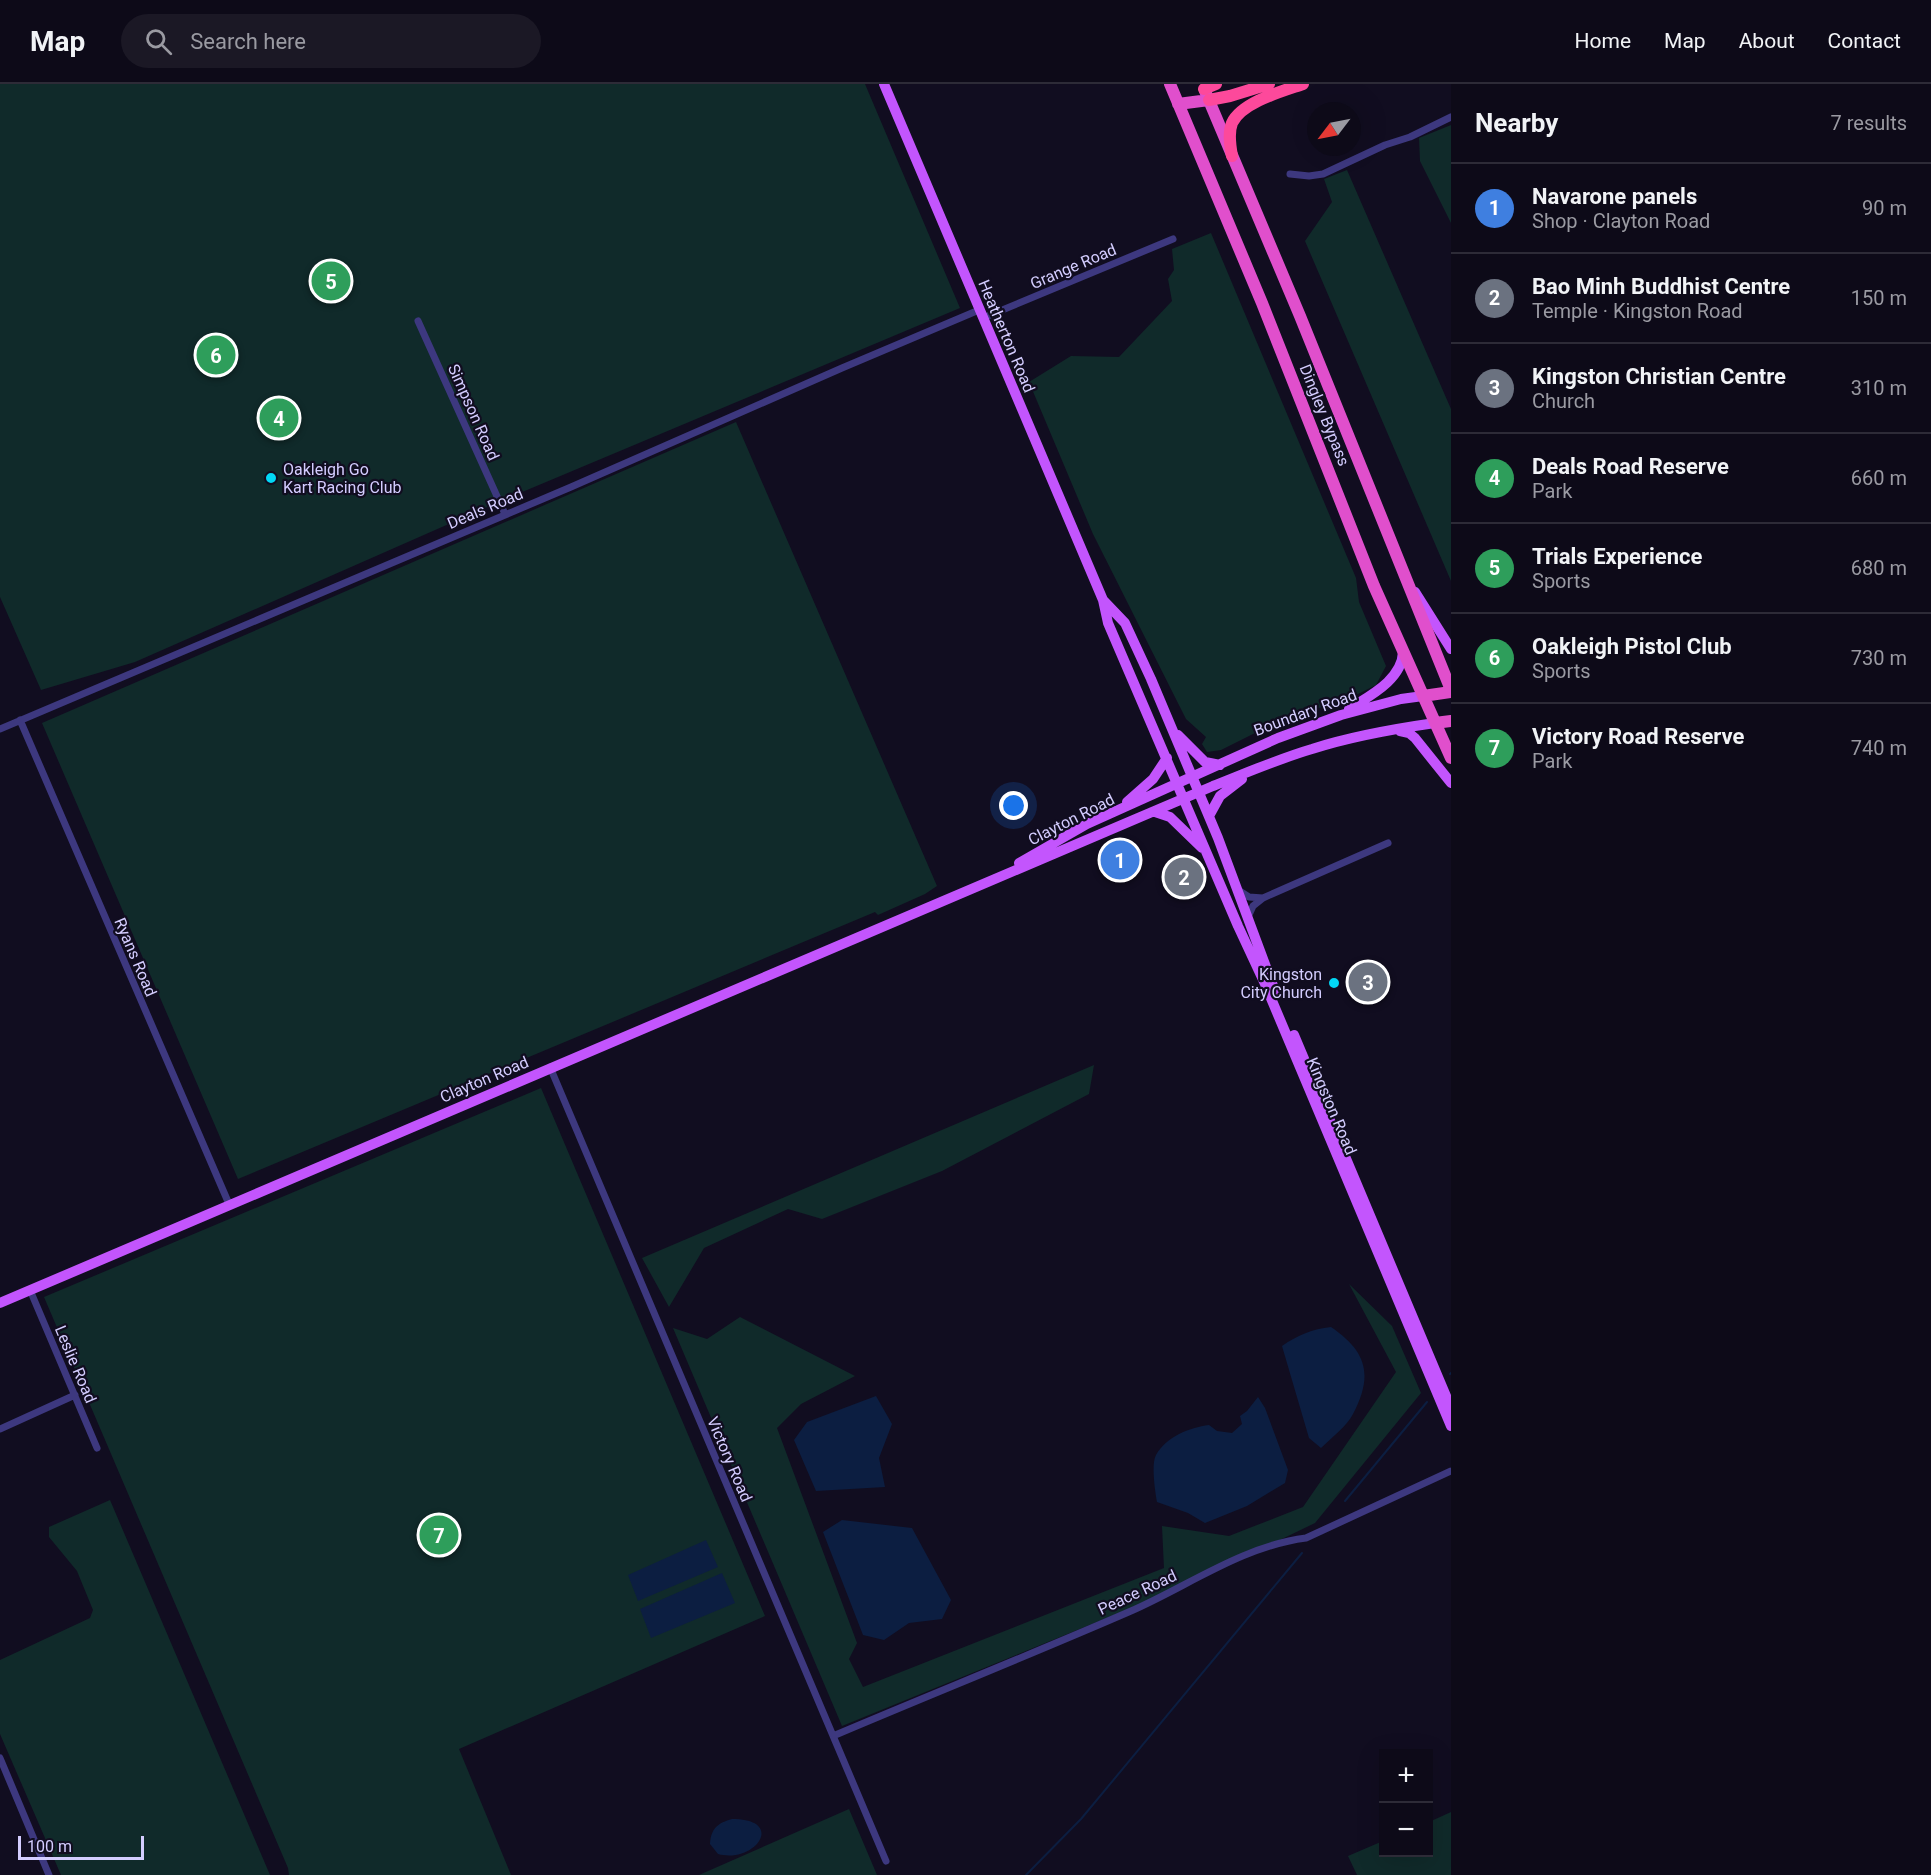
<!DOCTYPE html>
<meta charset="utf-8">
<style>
:root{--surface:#0d0a18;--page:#1b1825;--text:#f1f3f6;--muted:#9a9aa2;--line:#2d2b37;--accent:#02d7f5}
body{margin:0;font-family:Roboto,sans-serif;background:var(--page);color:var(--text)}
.controls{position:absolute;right:18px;bottom:18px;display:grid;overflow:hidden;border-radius:0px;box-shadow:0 6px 24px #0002}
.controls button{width:54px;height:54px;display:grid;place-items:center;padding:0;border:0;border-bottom:2px solid var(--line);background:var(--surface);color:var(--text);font:30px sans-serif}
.compass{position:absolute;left:1307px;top:18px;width:54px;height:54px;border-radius:50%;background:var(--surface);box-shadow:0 6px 24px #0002;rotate:238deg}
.scale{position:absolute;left:18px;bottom:15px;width:126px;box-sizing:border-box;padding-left:6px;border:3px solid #d4cdff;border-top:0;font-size:16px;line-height:21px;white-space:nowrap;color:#d4cdff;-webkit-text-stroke:4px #110d20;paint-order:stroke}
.you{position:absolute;left:1014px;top:722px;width:21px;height:21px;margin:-15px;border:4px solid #fff;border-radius:50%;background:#1a73e8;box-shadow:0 0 0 9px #1a73e833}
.badge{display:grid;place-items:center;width:39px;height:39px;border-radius:50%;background:var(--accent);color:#fff;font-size:20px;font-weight:700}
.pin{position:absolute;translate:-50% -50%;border:3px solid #fff;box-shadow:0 2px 6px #0006}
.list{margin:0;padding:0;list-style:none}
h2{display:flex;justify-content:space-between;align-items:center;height:78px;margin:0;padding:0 24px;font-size:26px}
h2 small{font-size:20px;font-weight:400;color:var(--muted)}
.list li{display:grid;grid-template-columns:39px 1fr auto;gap:18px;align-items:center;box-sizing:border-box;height:90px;padding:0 24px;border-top:2px solid var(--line)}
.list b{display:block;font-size:22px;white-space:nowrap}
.list p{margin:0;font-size:20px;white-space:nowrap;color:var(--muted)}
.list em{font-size:20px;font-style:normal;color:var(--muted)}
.icon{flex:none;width:33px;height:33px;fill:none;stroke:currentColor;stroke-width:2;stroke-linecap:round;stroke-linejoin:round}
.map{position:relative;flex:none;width:1451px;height:1791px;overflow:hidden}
header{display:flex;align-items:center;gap:36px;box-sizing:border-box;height:84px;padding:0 30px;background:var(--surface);border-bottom:2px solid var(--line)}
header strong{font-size:28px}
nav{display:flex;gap:33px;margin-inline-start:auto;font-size:21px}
.search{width:420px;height:54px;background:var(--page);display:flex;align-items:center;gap:15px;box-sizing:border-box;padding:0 21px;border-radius:33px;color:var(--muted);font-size:22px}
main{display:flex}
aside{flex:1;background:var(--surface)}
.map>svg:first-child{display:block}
.green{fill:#102a2a}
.water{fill:#0c1e41}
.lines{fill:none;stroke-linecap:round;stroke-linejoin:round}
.stream{stroke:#0c1e41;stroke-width:2}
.minor{stroke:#3d387f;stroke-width:7}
.primary{stroke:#c355fd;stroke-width:10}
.trunk{stroke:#e04fcc;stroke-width:12}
.motorway{stroke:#fd499b;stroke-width:12}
.poi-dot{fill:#02d7f5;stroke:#110d20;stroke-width:2}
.labels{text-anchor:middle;stroke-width:4.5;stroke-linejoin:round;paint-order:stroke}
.street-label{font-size:16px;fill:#d4cdff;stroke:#110d20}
.poi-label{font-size:16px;fill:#d4cdff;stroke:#110d20;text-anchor:start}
</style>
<header>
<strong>Map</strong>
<div class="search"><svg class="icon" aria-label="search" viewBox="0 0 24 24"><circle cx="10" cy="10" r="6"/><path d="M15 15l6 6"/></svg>Search here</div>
<nav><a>Home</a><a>Map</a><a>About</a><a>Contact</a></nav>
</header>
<main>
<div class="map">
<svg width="1451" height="1791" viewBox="0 0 1451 1791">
<rect width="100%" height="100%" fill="#110d20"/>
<path class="green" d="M 0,0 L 865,0 L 960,224 L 501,417 L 135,578 L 41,606 L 0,513 Z
M 1451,41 L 1451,139 L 1420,77 L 1419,54 Z
M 1347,86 L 1451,325 L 1451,497 L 1305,157 L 1332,118 L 1324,95 Z
M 1211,149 L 1356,494 L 1359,518 L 1386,582 L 1376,601 L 1346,616 L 1285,634 L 1221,666 L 1207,668 L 1202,660 L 1206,653 L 1186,635 L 1093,450 L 1029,298 L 1071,272 L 1119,273 L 1172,217 L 1168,195 L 1174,186 L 1172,165 Z
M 736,338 L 937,802 L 925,810 L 878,831 L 875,828 L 238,1095 L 42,639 Z
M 1094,981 L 1089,1010 L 942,1087 L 822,1135 L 788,1125 L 704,1164 L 669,1223 L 642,1174 Z
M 541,1004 L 765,1532 L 459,1665 L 511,1791 L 289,1791 L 288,1784 L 44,1213 Z
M 1349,1200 L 1392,1242 L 1421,1309 L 1315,1439 L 1185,1502 L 842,1642 L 673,1244 L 707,1255 L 740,1233 L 855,1292 L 801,1320 L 777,1344 L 857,1559 L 849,1575 L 863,1603 L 1164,1484 L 1162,1442 L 1229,1452 L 1303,1423 L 1396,1288 Z
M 110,1416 L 270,1791 L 61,1791 L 0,1650 L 0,1576 L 90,1534 L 93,1526 L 77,1487 L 49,1453 L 49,1443 Z
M 849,1725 L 877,1791 L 699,1791 Z
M 1451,1728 L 1451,1791 L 1357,1791 L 1348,1772 L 1383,1757 L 1384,1768 L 1428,1768 L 1429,1738 Z"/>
<path class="water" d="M 1331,1243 C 1366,1267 1374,1290 1353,1330 C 1347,1342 1331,1354 1321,1364 L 1309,1354 L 1282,1262 C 1298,1251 1312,1245 1331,1243 Z
M 876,1312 L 892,1340 L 879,1374 L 885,1403 L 816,1407 L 794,1356 L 807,1338 Z
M 1258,1313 L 1265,1324 L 1288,1386 L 1285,1399 L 1247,1422 L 1205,1439 L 1188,1429 L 1157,1418 C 1155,1407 1151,1380 1156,1371 C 1167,1352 1189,1344 1209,1341 L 1217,1347 L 1232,1349 L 1242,1340 L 1240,1332 L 1247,1327 Z
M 842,1436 L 912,1444 L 951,1516 L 942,1535 L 909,1539 L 884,1556 L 863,1551 L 823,1448 Z
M 706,1456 L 718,1483 L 638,1517 L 628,1491 Z
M 722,1489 L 735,1519 L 651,1554 L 640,1525 Z
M 732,1735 C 787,1735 755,1780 718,1770 L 710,1760 C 711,1744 718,1739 732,1735 Z"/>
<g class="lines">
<path class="stream" d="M 1450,1290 L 1451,1289
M 1345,1417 L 1427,1318
M 1026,1791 L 1081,1735 L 1302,1469"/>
<path class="minor" d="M 1290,90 L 1309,92 L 1323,90 L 1385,61 L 1410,53 L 1451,33
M 983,234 L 1173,155
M 418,237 L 505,430
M 20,636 L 229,1120
M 0,645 L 571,403 L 842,284 L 979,226
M 1238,806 L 1249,813 L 1263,814
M 1248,833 L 1253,822 L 1263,814 L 1388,759
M 550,983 L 886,1777
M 30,1206 L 97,1364
M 0,1345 L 75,1311
M 833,1652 C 932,1610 1032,1570 1131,1527 C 1188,1502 1243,1462 1306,1454 L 1451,1387
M 0,1674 L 49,1791"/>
<path class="primary" d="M 884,0 L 1103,516 L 1108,539 L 1238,842 L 1265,900 L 1451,1342
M 1415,508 L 1451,565
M 1103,516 L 1125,539 L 1151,595 L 1218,754 L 1275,907
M 1349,625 C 1369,612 1402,596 1403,568
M 1400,647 L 1409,649 L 1415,654 L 1451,699
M 1178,651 L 1205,678 L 1220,681
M 1127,718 L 1153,695 L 1167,674
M 1155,728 L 1170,733 L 1202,764
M 1209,732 L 1220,712 L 1242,695
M 1019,779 L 1087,740 L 1278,654 L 1341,631 L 1401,615 L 1423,612
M 1294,951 L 1451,1324
M 0,1219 L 1213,702 C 1246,689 1278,675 1312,665 C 1352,652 1393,645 1435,639"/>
<path class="trunk" d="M 1170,0 L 1262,219 L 1374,502 L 1451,674
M 1205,7 L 1300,232 L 1451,606
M 1178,20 L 1209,16
M 1423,612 L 1451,608
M 1435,639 L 1451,637"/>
<path class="motorway" d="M 1204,5 L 1216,0
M 1209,16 L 1230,12 L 1269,0
M 1232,72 C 1230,61 1228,49 1232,39 C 1242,18 1283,7 1303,0"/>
</g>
<g class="poi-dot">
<circle cx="271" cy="394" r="6"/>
<circle cx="1334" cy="899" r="6"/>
</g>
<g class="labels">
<g class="street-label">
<text transform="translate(1073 182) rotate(-23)" y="6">Grange Road</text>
<text transform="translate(1007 252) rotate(67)" y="6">Heatherton Road</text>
<text transform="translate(474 328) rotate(66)" y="6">Simpson Road</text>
<text transform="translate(1325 331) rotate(68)" y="6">Dingley Bypass</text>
<text transform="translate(485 424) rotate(-23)" y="6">Deals Road</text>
<text transform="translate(1305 628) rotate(-20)" y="6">Boundary Road</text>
<text transform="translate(1071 735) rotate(-27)" y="6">Clayton Road</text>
<text transform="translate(136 873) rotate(67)" y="6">Ryans Road</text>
<text transform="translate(484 995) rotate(-23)" y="6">Clayton Road</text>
<text transform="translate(1332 1022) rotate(67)" y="6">Kingston Road</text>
<text transform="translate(76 1280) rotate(67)" y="6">Leslie Road</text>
<text transform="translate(730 1375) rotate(67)" y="6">Victory Road</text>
<text transform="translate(1137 1508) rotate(-25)" y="6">Peace Road</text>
</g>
<g class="poi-label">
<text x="283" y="391">Oakleigh Go<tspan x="283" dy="18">Kart Racing Club</tspan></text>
<text x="1322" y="896" text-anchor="end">Kingston<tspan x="1322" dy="18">City Church</tspan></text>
</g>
</g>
</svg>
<div class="controls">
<button>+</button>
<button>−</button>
</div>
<svg class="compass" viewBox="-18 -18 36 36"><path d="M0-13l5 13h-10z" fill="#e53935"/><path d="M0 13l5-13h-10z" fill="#9a9aa2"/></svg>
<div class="scale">100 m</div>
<div class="you"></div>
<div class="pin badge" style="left:1120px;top:776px;background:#3f7fe0">1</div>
<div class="pin badge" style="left:1184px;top:793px;background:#6b7280">2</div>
<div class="pin badge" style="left:1368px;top:898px;background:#6b7280">3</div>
<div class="pin badge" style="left:279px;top:334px;background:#2e9e5b">4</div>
<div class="pin badge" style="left:331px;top:197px;background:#2e9e5b">5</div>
<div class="pin badge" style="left:216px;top:271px;background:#2e9e5b">6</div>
<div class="pin badge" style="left:439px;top:1451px;background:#2e9e5b">7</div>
</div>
<aside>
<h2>Nearby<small>7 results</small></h2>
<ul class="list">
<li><span class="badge" style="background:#3f7fe0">1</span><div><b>Navarone panels</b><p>Shop · Clayton Road</p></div><em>90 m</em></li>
<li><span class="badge" style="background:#6b7280">2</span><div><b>Bao Minh Buddhist Centre</b><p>Temple · Kingston Road</p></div><em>150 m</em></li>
<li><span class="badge" style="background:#6b7280">3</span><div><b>Kingston Christian Centre</b><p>Church</p></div><em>310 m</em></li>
<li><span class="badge" style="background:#2e9e5b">4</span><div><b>Deals Road Reserve</b><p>Park</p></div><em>660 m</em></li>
<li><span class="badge" style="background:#2e9e5b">5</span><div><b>Trials Experience</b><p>Sports</p></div><em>680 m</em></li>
<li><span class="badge" style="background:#2e9e5b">6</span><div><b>Oakleigh Pistol Club</b><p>Sports</p></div><em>730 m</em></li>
<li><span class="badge" style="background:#2e9e5b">7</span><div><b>Victory Road Reserve</b><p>Park</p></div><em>740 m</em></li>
</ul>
</aside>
</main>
